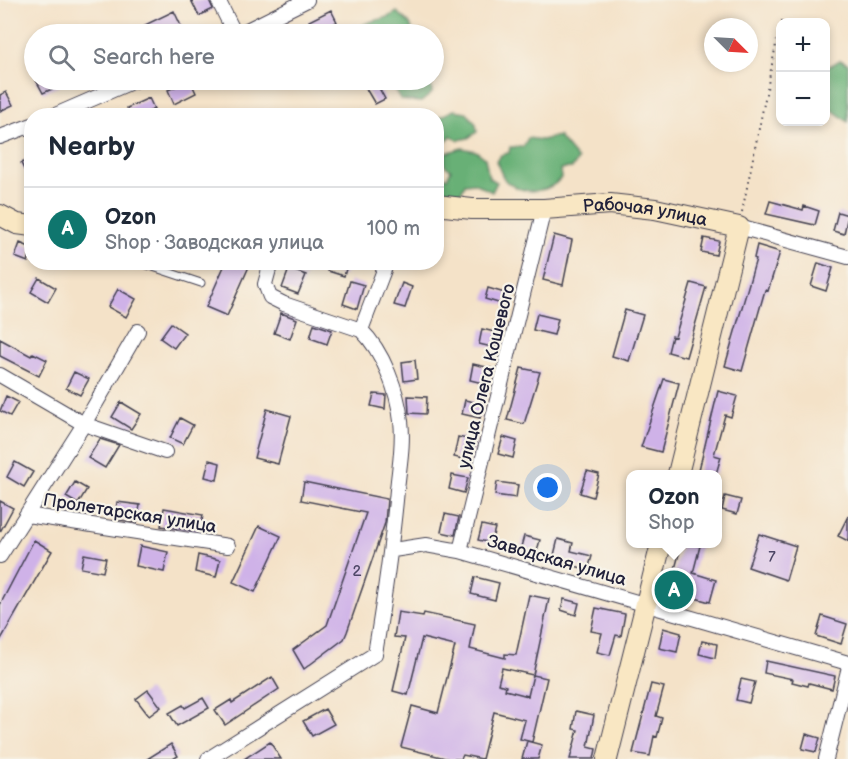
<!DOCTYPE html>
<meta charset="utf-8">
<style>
:root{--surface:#fff;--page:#f6f6f7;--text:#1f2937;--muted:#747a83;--line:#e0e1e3;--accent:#0f766e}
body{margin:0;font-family:"Balsamiq Sans",sans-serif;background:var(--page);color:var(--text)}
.controls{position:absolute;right:18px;top:18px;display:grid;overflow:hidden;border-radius:12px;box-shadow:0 3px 9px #0003}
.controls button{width:54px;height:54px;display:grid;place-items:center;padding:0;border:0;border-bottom:2px solid var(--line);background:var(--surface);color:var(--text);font:30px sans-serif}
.compass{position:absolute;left:704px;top:18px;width:54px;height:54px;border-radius:50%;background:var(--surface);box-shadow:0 3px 9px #0003;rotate:114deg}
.you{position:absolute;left:548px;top:488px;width:21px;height:21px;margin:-15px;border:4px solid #fff;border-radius:50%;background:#1a73e8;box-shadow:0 0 0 9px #1a73e833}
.badge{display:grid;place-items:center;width:39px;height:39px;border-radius:50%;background:var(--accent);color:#fff;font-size:20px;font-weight:700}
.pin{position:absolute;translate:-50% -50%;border:3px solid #fff;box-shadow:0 2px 6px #0006}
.popup{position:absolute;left:626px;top:470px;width:96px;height:78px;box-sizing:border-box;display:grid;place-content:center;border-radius:12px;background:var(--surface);filter:drop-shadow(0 2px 4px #0005);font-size:20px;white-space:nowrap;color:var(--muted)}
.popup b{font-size:22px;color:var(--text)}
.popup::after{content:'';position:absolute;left:50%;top:100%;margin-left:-12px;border:12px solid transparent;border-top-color:var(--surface)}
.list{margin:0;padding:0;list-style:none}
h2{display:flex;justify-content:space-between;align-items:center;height:78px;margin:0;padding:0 24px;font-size:26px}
h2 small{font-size:20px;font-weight:400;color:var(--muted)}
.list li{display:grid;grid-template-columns:39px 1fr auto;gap:18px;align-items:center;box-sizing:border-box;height:84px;padding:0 24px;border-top:2px solid var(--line)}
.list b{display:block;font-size:22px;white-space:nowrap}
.list p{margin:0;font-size:20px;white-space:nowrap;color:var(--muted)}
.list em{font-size:20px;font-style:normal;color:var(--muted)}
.icon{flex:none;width:33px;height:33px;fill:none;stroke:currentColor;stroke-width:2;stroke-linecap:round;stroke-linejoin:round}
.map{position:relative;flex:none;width:848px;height:759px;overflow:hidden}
.search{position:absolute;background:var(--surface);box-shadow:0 3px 9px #0003;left:24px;top:24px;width:420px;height:66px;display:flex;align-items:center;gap:15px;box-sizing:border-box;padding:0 21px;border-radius:33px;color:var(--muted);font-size:22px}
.panel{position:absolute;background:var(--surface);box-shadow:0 3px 9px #0003;left:24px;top:108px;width:420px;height:162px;border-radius:24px}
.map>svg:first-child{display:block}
.forest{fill:#68b076;stroke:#456958;stroke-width:1.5}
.building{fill:#cfb2e8;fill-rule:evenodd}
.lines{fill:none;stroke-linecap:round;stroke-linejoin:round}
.lane-casing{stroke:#423f50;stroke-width:9}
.street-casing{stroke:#423f50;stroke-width:16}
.secondary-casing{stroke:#423f50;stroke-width:22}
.path{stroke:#423f50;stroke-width:2;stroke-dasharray:1.5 4.5;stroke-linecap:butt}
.lane{stroke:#fff;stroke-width:7}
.street{stroke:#fff;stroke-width:14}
.secondary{stroke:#f9e7c3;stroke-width:20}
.labels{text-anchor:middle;stroke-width:4.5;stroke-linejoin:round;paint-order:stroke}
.number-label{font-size:15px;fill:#4d4666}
.street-label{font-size:18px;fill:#22223b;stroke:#f7f3e8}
</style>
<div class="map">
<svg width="848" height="759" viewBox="0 0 848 759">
<rect width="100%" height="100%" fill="#f7f3e8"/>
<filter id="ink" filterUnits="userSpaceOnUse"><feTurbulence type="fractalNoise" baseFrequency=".0167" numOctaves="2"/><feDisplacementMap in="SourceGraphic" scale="12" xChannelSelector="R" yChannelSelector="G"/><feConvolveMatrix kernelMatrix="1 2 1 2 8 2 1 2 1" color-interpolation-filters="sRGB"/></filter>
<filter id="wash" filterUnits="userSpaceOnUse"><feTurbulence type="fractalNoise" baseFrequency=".008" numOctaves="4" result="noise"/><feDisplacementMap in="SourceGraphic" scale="24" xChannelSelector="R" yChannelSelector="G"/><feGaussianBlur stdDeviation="1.35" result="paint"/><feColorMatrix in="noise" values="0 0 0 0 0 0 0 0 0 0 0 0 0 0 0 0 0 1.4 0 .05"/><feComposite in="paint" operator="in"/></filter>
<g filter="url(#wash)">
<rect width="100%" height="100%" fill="#f4e2c8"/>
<path class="forest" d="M 397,12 L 410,24 L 414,34 L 367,34 L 363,25 C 374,19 386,20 397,12 Z
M 434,59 L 438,78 L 431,84 L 432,93 L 421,102 L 401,100 L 389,80 L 434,80 Z
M 840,60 L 848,64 L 848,122 L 826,105 L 826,68 Z
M 454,110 L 466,112 L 476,124 L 477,132 L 468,138 L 458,140 L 451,136 L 445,142 L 437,145 L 437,118 Z
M 558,136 L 578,160 L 572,168 L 560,169 L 561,178 C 548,194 523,195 507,182 C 502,179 499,166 496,161 L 501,155 L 509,153 L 510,147 L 523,147 L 528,138 L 542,140 Z
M 462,148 L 476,151 L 485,158 L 489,178 L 497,182 L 492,192 L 474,183 L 465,184 L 459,197 L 447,198 L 437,194 L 436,172 L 447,178 L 451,170 L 444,165 L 445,153 Z"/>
<g id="blocks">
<path class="building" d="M 191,0 L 209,0 L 213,9 L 199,16 Z
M 331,10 L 337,22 L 315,33 L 309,21 Z
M 174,11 L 182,28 L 169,34 L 150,34 L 145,25 Z
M 36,80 L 56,80 L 59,86 L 43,93 Z
M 190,80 L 196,93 L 174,104 L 168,90 Z
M 375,81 L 385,99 L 375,104 L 365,87 Z
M 6,92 L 13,105 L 0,111 L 0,95 Z
M 149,98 L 154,109 L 140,116 L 130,116 L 127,108 Z
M 32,158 L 32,186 L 21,163 Z
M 770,201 L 803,210 L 804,206 L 819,211 L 815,225 L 766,214 Z
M 838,212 L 848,215 L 844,234 L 833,231 Z
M 554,235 L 572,240 L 563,285 L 543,280 Z
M 704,238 L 719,241 L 716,255 L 701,252 Z
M 20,243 L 32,248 L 28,262 L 15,257 Z
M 757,245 L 780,252 L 768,291 L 765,290 L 742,371 L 725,366 L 756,259 L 754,258 Z
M 226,262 L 251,262 L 227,316 L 206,307 Z
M 331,262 L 348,262 L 344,276 L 328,271 Z
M 818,263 L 833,268 L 826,291 L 811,286 Z
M 289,269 L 306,275 L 298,294 L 282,288 Z
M 39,278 L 56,288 L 48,302 L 31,292 Z
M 350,281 L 364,285 L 357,309 L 343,304 Z
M 402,283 L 412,287 L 405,308 L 394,305 Z
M 691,283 L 706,287 L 686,357 L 668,352 L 672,336 L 675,337 Z
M 488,288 L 508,294 L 505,305 L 485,299 Z
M 118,289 L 136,299 L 126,317 L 108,307 Z
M 625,310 L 643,315 L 629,361 L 612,356 Z
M 281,313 L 297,319 L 290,339 L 274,333 Z
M 537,314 L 558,319 L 554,335 L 533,330 Z
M 171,323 L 185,333 L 174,348 L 160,338 Z
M 314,324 L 332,330 L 327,344 L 310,338 Z
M 482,329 L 499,333 L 496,348 L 479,344 Z
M 0,339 L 31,356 L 33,353 L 47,360 L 39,376 L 0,356 Z
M 415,360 L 417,379 L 404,381 L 402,362 Z
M 473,364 L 491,368 L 487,384 L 470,380 Z
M 521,368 L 540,372 L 524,424 L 507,420 Z
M 74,372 L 89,379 L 80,395 L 66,388 Z
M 664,379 L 679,383 L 661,452 L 641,447 Z
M 718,391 L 737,396 L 731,417 L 725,415 L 714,455 L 721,457 L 716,474 L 698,474 Z
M 374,394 L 386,395 L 385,409 L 371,406 Z
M 6,396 L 18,402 L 10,416 L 0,411 Z
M 408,396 L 427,397 L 426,414 L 409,413 Z
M 465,400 L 483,404 L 480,418 L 462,414 Z
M 121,402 L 141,414 L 131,429 L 112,417 Z
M 267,409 L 291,416 L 278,464 L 254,458 Z
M 180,418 L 193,425 L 183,444 L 170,438 Z
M 458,437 L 476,441 L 471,461 L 454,457 Z
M 503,437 L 517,441 L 513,458 L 498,454 Z
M 100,439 L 119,445 L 105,468 L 88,458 Z
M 209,460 L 220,463 L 217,480 L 205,477 Z
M 15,462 L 33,472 L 24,487 L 7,477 Z
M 587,471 L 599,474 L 593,497 L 580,493 Z
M 452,475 L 468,478 L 464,493 L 449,489 Z
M 75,482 L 87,489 L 78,504 L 66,497 Z
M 304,482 L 387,499 L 385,523 L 347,632 L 344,639 L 304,669 L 293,650 L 327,625 L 366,513 L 301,500 Z
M 497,482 L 518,485 L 516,498 L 495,495 Z
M 725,496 L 741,500 L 737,514 L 722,510 Z
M 0,501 L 13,508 L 0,532 Z
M 117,502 L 140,505 L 137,523 L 115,519 Z
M 164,508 L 203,515 L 200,532 L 161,526 Z
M 445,514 L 459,517 L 455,535 L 441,532 Z
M 848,516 L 848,541 L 838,536 Z
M 482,525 L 495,528 L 491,543 L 478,540 Z
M 259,526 L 281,536 L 255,592 L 233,582 Z
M 759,534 L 796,546 L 786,580 L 748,567 Z
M 524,536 L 540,540 L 535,558 L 519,554 Z
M 558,539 L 573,543 L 571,551 L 592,556 L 588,570 L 553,559 Z
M 34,540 L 52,551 L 0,641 L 0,605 Z
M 682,543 L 700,546 L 693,573 L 716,580 L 710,602 L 669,591 Z
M 140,546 L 168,552 L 164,572 L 136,566 Z
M 84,554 L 106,558 L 103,572 L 81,568 Z
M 198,555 L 220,560 L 216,577 L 195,572 Z
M 475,577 L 499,583 L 495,600 L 471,594 Z
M 529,595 L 549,599 L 533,675 L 547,678 L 532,742 L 520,739 L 525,720 L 494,712 L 482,759 L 463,755 L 461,759 L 449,759 L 401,747 L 412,706 L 438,713 L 455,646 L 422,638 L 408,695 L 393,691 L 405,638 L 394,637 L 398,612 L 423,616 L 424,613 L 475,624 L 470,649 L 505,658 L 505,654 L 516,655 ZM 502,668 L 533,675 L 528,696 L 505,690 L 506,686 L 498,684 Z
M 564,599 L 579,603 L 576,615 L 561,610 Z
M 596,608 L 625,614 L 621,636 L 616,635 L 610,655 L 597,652 L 602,633 L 591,631 Z
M 822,616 L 847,624 L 841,644 L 816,636 Z
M 663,628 L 681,633 L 677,652 L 659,648 Z
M 702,641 L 717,644 L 715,658 L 699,654 Z
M 766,661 L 835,676 L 832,689 L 809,683 L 808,686 L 792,682 L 793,679 L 764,673 Z
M 272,677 L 279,689 L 225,725 L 215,710 L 231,700 L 232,703 Z
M 741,679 L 755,682 L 749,703 L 736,700 Z
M 651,684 L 664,687 L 656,716 L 662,718 L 657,737 L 654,736 L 650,756 L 633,753 Z
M 148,690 L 161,707 L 149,716 L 136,699 Z
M 203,698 L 209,708 L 177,726 L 169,713 L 183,705 L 185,708 Z
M 325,709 L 334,724 L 312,736 L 303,721 Z
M 576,711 L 594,715 L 588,747 L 596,749 L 594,759 L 570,759 L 578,730 L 573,729 Z
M 806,734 L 820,738 L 816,752 L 802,749 Z
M 527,741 L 542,745 L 538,759 L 522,759 Z
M 270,742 L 281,759 L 244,759 Z
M 171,744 L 178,756 L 173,759 L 147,759 Z"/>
</g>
</g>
<g filter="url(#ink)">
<use href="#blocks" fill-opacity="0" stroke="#423f50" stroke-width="1.5"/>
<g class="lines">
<g class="lane-casing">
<path id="lane" d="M 138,262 L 201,283"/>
</g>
<g class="street-casing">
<path id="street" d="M 218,0 L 235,34
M 239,34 L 307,0
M 53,116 L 136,80
M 0,137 L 32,125
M 739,227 L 848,257
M 361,330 L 387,262
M 0,375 L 84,424 L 165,452
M 27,515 L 228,546
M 393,550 L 426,545 L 460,551 L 848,663
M 460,551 L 544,209
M 0,556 L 84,424 L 138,331
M 208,759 L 375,654 C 384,599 392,545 397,490 C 399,467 404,444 401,421 C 398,392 383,351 361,330 L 284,304 L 270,297 L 265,284 L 271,262
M 826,759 L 848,671"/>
</g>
<g class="secondary-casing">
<g id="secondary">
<path id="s1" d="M 436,205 L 472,209 L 544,209 L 610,204 L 655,209 L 739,227 L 678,474"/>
<path d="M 0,215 L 17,224 L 32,226"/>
<path d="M 607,759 L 661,544"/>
</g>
</g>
<path class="path" d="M 781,22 L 781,21
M 742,212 L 780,25"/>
<use href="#lane" class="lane"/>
<use href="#street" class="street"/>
<use href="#secondary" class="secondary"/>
</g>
</g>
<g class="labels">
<g class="number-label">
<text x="772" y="562">7</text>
<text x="357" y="576">2</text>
</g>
<g class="street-label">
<text dy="6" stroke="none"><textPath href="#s1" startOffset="210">Рабочая улица</textPath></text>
<text transform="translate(486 376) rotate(-76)" y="6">улица Олега Кошевого</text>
<text transform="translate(130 513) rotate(9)" y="6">Пролетарская улица</text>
<text transform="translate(557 560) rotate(16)" y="6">Заводская улица</text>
</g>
</g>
</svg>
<div class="controls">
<button>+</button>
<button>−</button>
</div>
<svg class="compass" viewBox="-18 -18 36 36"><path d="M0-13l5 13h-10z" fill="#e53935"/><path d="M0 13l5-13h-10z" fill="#747a83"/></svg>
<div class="you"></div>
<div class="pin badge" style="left:674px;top:590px">A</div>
<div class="popup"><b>Ozon</b>Shop</div>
<div class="search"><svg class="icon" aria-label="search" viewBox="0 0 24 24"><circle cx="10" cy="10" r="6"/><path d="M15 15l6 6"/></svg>Search here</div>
<section class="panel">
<h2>Nearby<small></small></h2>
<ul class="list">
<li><span class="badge">A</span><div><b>Ozon</b><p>Shop · Заводская улица</p></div><em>100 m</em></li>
</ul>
</section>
</div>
